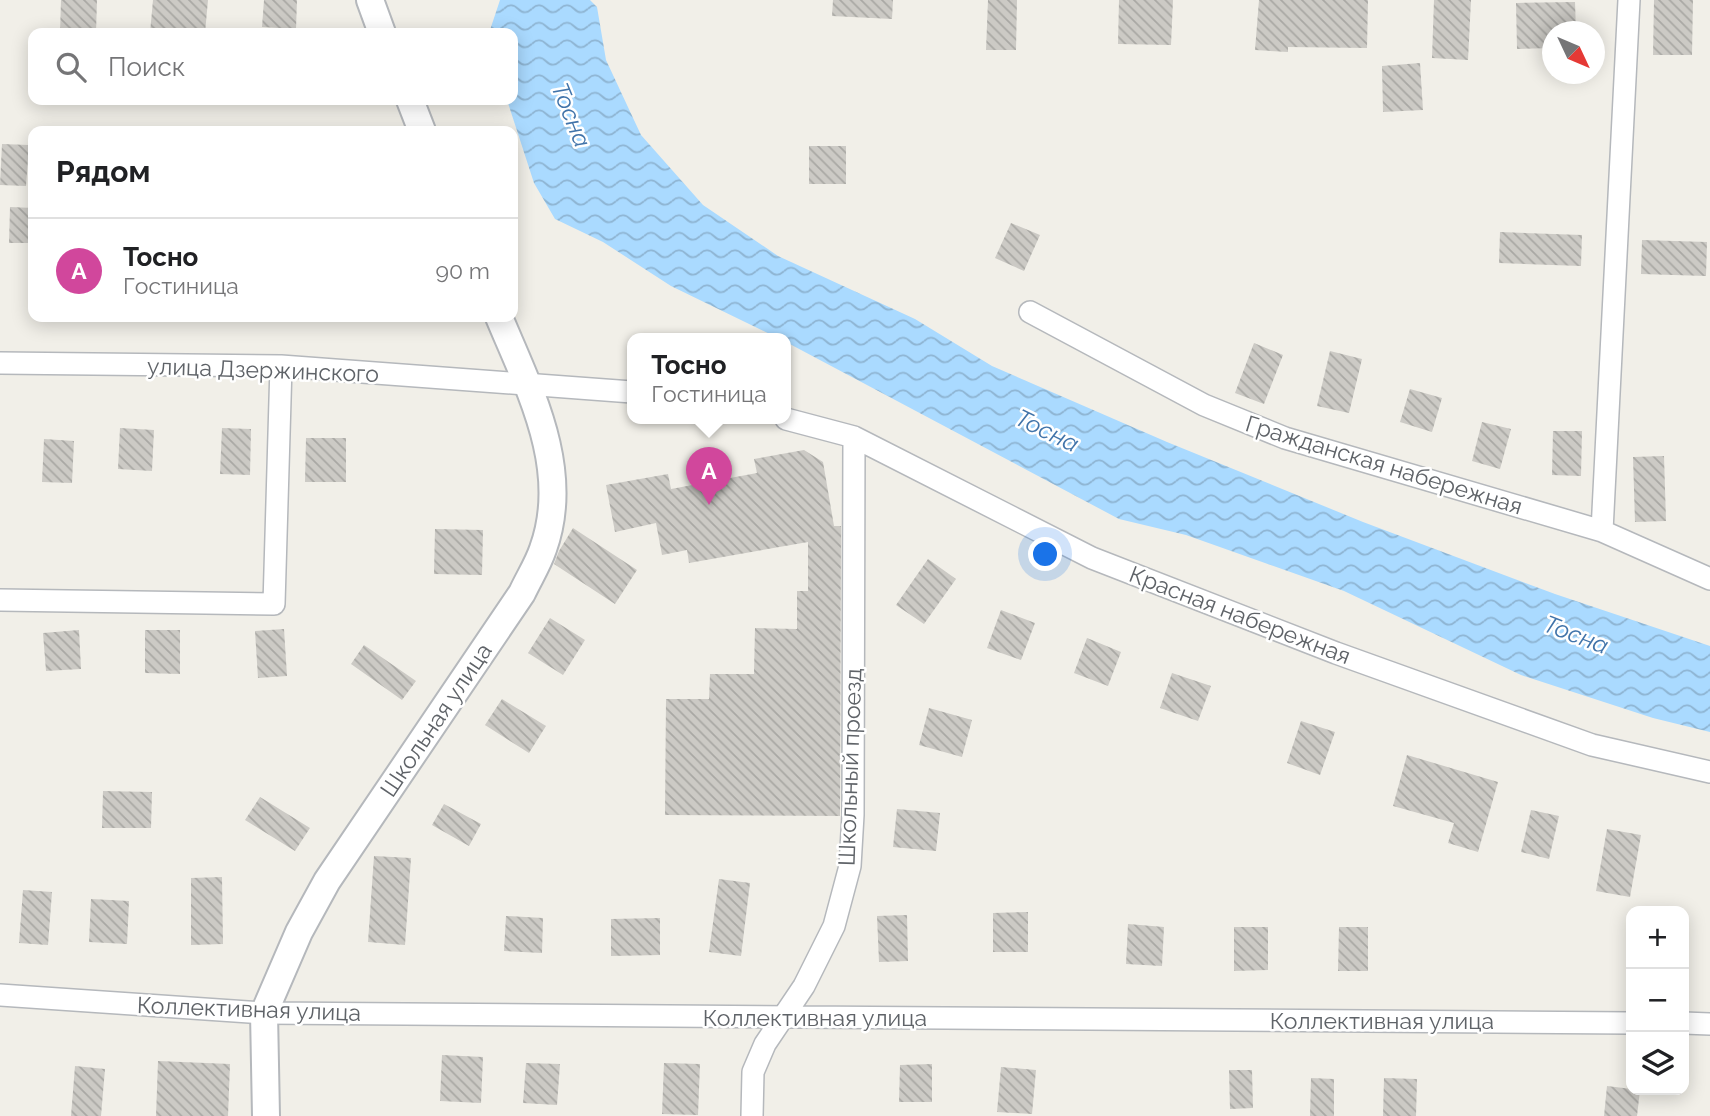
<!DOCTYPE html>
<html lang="ru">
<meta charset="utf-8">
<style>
:root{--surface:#fff;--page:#f6f6f6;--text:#202124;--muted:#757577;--line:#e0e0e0;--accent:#ea4335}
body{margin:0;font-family:Raleway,sans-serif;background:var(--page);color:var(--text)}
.controls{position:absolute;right:21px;bottom:21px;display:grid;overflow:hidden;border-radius:14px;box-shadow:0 4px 18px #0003}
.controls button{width:63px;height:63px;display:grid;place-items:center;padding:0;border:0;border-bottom:2px solid var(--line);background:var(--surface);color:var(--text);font:35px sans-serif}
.compass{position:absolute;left:1542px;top:21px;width:63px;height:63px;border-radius:50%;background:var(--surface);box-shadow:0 4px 18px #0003;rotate:134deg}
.you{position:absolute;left:1046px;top:555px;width:24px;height:24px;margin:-18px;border:5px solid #fff;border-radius:50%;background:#1a73e8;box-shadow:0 0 0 10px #1a73e833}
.badge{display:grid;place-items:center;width:46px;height:46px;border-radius:50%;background:var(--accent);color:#fff;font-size:23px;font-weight:700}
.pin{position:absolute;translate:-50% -58px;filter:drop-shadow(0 2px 4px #0008)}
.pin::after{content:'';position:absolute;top:37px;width:24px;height:21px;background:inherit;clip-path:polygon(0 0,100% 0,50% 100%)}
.popup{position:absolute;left:627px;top:333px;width:164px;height:91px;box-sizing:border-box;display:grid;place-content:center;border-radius:14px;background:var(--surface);filter:drop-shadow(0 2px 5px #0005);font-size:23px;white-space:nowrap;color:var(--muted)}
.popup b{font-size:26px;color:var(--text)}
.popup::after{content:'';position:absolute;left:50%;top:100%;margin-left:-14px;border:14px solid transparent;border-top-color:var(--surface)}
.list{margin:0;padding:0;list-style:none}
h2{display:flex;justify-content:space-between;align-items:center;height:91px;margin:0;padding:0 28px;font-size:30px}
h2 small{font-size:23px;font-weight:400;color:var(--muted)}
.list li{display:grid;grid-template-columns:46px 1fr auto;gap:21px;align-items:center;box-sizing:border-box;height:105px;padding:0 28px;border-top:2px solid var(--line)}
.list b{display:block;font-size:26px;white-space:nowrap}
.list p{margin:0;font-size:23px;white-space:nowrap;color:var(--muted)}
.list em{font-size:23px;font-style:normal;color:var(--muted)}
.icon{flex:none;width:38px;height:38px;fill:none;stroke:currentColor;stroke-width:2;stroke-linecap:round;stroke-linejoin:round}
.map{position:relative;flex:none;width:1710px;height:1116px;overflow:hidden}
.search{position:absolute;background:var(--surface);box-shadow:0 4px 18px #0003;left:28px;top:28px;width:490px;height:77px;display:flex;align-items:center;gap:18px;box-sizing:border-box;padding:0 24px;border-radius:14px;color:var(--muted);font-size:26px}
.panel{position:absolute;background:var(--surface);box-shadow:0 4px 18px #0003;left:28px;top:126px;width:490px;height:196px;border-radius:14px}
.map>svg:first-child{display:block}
.water{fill:url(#water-waves)}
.building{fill:url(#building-back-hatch)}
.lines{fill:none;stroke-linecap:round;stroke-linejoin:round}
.minor-casing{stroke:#b5b8bc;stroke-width:24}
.tertiary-casing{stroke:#b5b8bc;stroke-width:30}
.minor{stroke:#fff;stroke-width:21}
.tertiary{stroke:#fff;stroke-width:26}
.labels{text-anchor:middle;stroke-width:5;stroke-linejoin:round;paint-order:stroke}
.street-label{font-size:23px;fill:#5f6368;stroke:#fff}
.water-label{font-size:24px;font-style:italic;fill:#4174aa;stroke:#fff}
</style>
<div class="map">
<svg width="1710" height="1116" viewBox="0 0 1710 1116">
<defs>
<pattern id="water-waves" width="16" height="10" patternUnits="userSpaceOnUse" patternTransform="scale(1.75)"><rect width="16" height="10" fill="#aadaff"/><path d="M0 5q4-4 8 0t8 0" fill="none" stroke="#8eb4d2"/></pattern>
<pattern id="building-back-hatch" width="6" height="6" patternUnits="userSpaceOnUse" patternTransform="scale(1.75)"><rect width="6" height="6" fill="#cccac5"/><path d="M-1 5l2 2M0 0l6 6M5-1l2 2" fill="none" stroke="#a9a8a4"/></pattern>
</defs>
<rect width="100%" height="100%" fill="#f1efe8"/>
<path class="water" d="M 500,0 L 590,0 L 597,7 L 606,60 L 641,135 L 703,205 L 778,256 L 915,319 L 992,366 L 1167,442 L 1363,522 L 1555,594 L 1710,646 L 1710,732 L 1653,718 L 1521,675 L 1344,591 L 1186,535 L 1119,519 L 786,342 L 786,339 L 780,339 L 671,286 L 603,242 L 555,219 L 534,183 L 507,100 L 513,100 L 513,33 L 490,33 L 490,30 Z"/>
<path class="building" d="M 61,0 L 97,0 L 96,33 L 60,33 Z
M 153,0 L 208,0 L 205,33 L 150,33 Z
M 264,0 L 297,0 L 296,29 L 262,27 Z
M 833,0 L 893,0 L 892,19 L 832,16 Z
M 988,0 L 1017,0 L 1016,50 L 986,50 Z
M 1119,0 L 1173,0 L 1171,45 L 1118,44 Z
M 1259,0 L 1368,0 L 1367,48 L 1288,47 L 1288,52 L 1255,50 Z
M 1434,0 L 1471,0 L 1468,60 L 1432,58 Z
M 1654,0 L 1693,0 L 1692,55 L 1653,55 Z
M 1575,2 L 1576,32 L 1552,32 L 1552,48 L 1517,49 L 1516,3 Z
M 1420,63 L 1423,110 L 1383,112 L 1382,66 Z
M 2,144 L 29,145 L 26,186 L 0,185 Z
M 809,146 L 846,146 L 846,184 L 809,184 Z
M 10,207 L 33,208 L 33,243 L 9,243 Z
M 1011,223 L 1040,235 L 1024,271 L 995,258 Z
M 1500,232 L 1582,235 L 1581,266 L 1499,263 Z
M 1642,240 L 1707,242 L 1706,276 L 1641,274 Z
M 1254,343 L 1283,355 L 1264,404 L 1235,393 Z
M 1330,351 L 1362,359 L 1349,413 L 1317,406 Z
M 1410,389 L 1442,398 L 1432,432 L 1400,422 Z
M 1482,422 L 1511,429 L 1500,469 L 1472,461 Z
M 120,428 L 154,430 L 152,471 L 118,469 Z
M 222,428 L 251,429 L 250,475 L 220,474 Z
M 1553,431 L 1582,431 L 1581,476 L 1552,475 Z
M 306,438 L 346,438 L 346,482 L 305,482 Z
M 44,439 L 74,441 L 72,483 L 42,482 Z
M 804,450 L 823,462 L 834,526 L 841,526 L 840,816 L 665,815 L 666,699 L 709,699 L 710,674 L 754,674 L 755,628 L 797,629 L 797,591 L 808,591 L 808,542 L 689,563 L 687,550 L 662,555 L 656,523 L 615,532 L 606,485 L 668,474 L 671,489 L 757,473 L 754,459 Z
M 1664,456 L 1666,521 L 1635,522 L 1633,457 Z
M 573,528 L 637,570 L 615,604 L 554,564 L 559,551 Z
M 435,529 L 483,530 L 482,575 L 434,574 Z
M 928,559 L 956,579 L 924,624 L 896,605 Z
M 1001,610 L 1035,623 L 1021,660 L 987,648 Z
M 550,618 L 585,640 L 563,675 L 528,653 Z
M 284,629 L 287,676 L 258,678 L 255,631 Z
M 79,630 L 81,669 L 46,671 L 43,633 Z
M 145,630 L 180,630 L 180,674 L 145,673 Z
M 1087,638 L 1121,652 L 1108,686 L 1074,673 Z
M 364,645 L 416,681 L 402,700 L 351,664 Z
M 1172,673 L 1211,686 L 1198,721 L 1160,708 Z
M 502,699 L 546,726 L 529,753 L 485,725 Z
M 929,708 L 972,720 L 962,757 L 919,745 Z
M 1301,721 L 1335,732 L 1320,775 L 1287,763 Z
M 1407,755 L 1498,782 L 1478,852 L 1448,843 L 1454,823 L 1393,806 Z
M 103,791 L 152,792 L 151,828 L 102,828 Z
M 260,797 L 310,828 L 295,851 L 245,820 Z
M 444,804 L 481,824 L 469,846 L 432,825 Z
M 897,809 L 940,813 L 936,851 L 893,847 Z
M 1531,810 L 1559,816 L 1549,859 L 1521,852 Z
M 1607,829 L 1641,835 L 1630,897 L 1596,891 Z
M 374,856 L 411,858 L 405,945 L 368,942 Z
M 222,877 L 223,944 L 191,945 L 191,878 Z
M 719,879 L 750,883 L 741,956 L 709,952 Z
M 23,890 L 52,892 L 48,945 L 19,943 Z
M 91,899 L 129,901 L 127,944 L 89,942 Z
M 1028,912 L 1028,952 L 993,952 L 993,913 Z
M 907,915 L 908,961 L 879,962 L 877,916 Z
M 506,916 L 543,918 L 542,953 L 504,951 Z
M 660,918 L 660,955 L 611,956 L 611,919 Z
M 1128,924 L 1164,927 L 1162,966 L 1126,964 Z
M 1234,927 L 1268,927 L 1268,970 L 1234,971 Z
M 1339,927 L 1368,927 L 1368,971 L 1338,971 Z
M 442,1055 L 483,1057 L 481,1103 L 440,1101 Z
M 158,1061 L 230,1064 L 228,1116 L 156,1116 Z
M 526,1063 L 560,1064 L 557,1105 L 523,1103 Z
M 664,1063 L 700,1064 L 698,1115 L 662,1114 Z
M 932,1064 L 932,1102 L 899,1102 L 900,1065 Z
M 75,1066 L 105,1069 L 101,1116 L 71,1116 Z
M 1001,1067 L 1036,1070 L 1032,1114 L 997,1112 Z
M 1229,1070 L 1252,1070 L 1253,1108 L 1230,1109 Z
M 1311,1078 L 1334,1079 L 1334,1116 L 1310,1116 Z
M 1384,1078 L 1417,1079 L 1416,1116 L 1383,1116 Z
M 1607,1086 L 1640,1090 L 1637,1116 L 1604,1116 Z"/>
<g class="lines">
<g class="minor-casing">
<path id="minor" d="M 1030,312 L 1204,405 L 1285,438 L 1602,531 L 1710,579
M 0,363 L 281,366 L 632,392
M 786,419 L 854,437 L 1092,558 L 1336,653 L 1592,745 L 1710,772
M 1602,531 L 1629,0
M 0,600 L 274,604 L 281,366
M 0,995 L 264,1013 L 1631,1023
M 1684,1023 L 1710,1024
M 752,1116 L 753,1072 L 765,1044 L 804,986 L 834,926 L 850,866 L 853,815 L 854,437"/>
</g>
<g class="tertiary-casing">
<path id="tertiary" d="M 370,0 L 382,33
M 410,100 L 422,131
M 266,1116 L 264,1013 L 299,932 L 327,881 L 522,593 C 529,578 538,564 543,549 C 572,469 529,389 499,317"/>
</g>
<use href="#minor" class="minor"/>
<use href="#tertiary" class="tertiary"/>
</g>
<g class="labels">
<g class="street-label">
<text transform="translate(263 370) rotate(2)" y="8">улица Дзержинского</text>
<text transform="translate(1384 465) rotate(17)" y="8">Гражданская набережная</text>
<text transform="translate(1240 615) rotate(21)" y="8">Красная набережная</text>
<text transform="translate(436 720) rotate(-56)" y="8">Школьная улица</text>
<text transform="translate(850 767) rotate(-88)" y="8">Школьный проезд</text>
<text transform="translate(249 1009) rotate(2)" y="8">Коллективная улица</text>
<text x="815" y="1026">Коллективная улица</text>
<text x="1382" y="1029">Коллективная улица</text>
</g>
<g class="water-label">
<text transform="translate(571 115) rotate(68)" y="8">Тосна</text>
<text transform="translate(1047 431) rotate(26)" y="8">Тосна</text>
<text transform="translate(1576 635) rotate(21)" y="8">Тосна</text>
</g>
</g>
</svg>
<div class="controls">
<button>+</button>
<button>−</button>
<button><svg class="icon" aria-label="layers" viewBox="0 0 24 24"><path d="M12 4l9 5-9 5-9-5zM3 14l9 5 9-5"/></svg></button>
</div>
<svg class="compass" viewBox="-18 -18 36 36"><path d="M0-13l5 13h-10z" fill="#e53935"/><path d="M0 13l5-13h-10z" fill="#757577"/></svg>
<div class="you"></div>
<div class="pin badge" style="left:709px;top:505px;background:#d1479c">A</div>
<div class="popup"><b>Тосно</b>Гостиница</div>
<div class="search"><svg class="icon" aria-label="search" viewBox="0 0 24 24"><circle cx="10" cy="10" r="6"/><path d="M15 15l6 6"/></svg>Поиск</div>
<section class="panel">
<h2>Рядом<small></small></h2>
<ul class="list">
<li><span class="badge" style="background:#d1479c">A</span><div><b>Тосно</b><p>Гостиница</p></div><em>90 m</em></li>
</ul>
</section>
</div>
